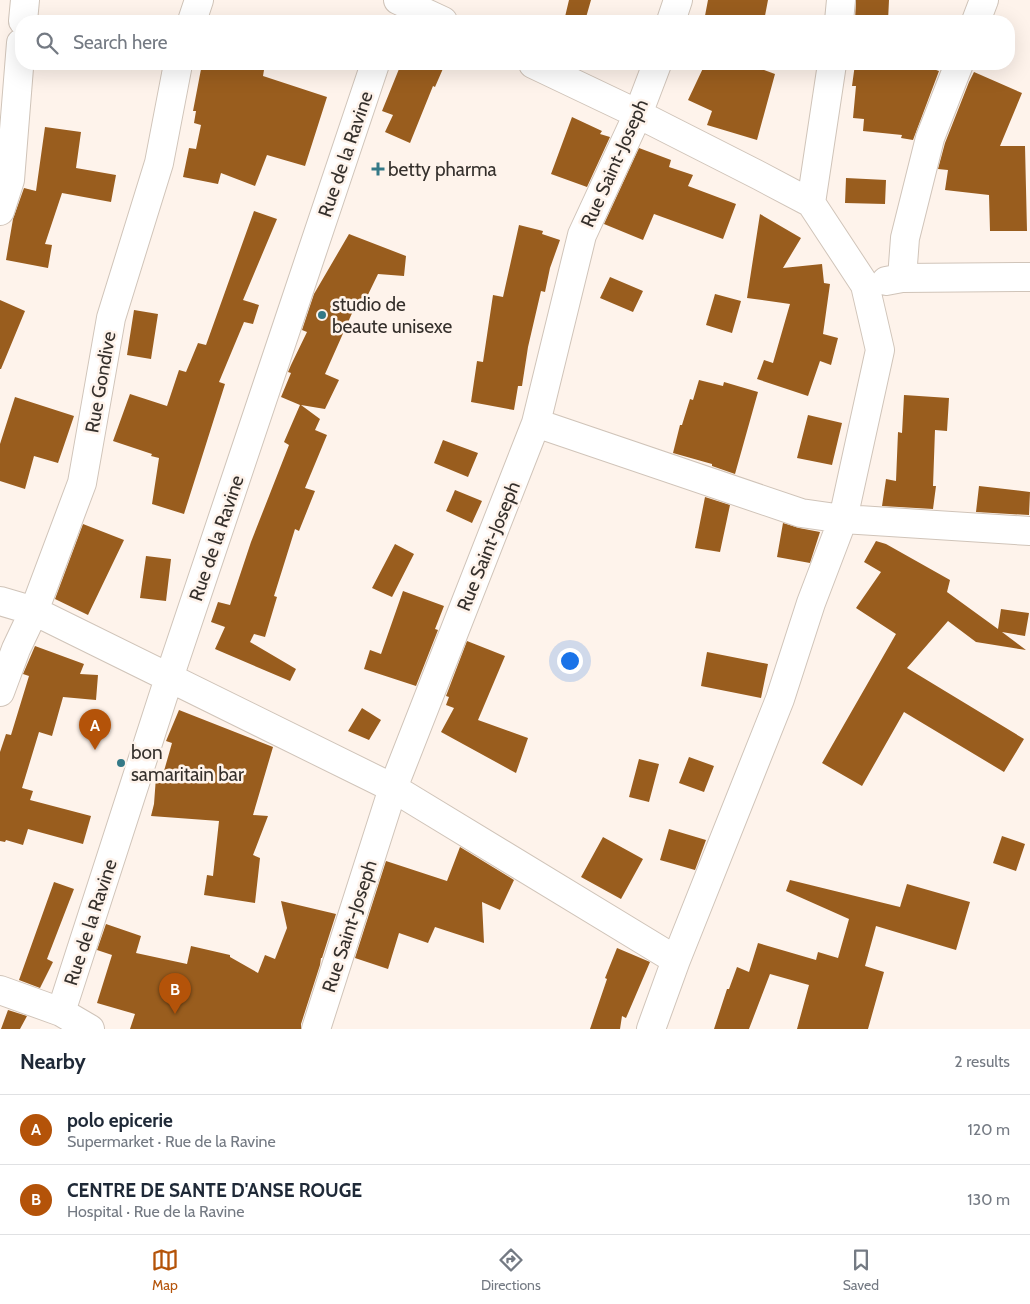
<!DOCTYPE html>
<meta charset="utf-8">
<style>
:root{--surface:#fff;--page:#f2f2f3;--text:#1f2937;--muted:#747a83;--line:#e0e1e3;--accent:#b45309}
body{margin:0;font-family:Cabin,sans-serif;background:var(--page);color:var(--text)}
.you{position:absolute;left:569px;top:660px;width:18px;height:18px;margin:-12px;border:4px solid #fff;border-radius:50%;background:#1a73e8;box-shadow:0 0 0 8px #1a73e833}
.badge{display:grid;place-items:center;width:32px;height:32px;border-radius:50%;background:var(--accent);color:#fff;font-size:16px;font-weight:700}
.pin{position:absolute;translate:-50% -41px;filter:drop-shadow(0 1px 2px #0008)}
.pin::after{content:'';position:absolute;top:26px;width:18px;height:15px;background:inherit;clip-path:polygon(0 0,100% 0,50% 100%)}
.list{margin:0;padding:0;list-style:none}
h2{display:flex;justify-content:space-between;align-items:center;height:65px;margin:0;padding:0 20px;font-size:21px}
h2 small{font-size:16px;font-weight:400;color:var(--muted)}
.list li{display:grid;grid-template-columns:32px 1fr auto;gap:15px;align-items:center;box-sizing:border-box;height:70px;padding:0 20px;border-top:1px solid var(--line)}
.list b{display:block;font-size:19px;white-space:nowrap}
.list p{margin:0;font-size:16px;white-space:nowrap;color:var(--muted)}
.list em{font-size:16px;font-style:normal;color:var(--muted)}
.icon{flex:none;width:28px;height:28px;fill:none;stroke:currentColor;stroke-width:2;stroke-linecap:round;stroke-linejoin:round}
.map{position:relative;flex:none;width:1030px;height:1029px;overflow:hidden}
.search{position:absolute;background:var(--surface);box-shadow:0 5px 20px #0002;left:15px;right:15px;top:15px;height:55px;display:flex;align-items:center;gap:12px;box-sizing:border-box;padding:0 18px;border-radius:20px;color:var(--muted);font-size:19px}
.sheet{height:205px;background:var(--surface)}
nav{display:flex;justify-content:space-around;align-items:center;box-sizing:border-box;height:70px;border-top:1px solid var(--line);background:var(--surface);font-size:14px;color:var(--muted)}
nav a{display:grid;justify-items:center;gap:2px}
nav .on{color:var(--accent)}
.map>svg:first-child{display:block}
.building{fill:#995d1e}
.lines{fill:none;stroke-linecap:round;stroke-linejoin:round}
.minor-casing{stroke:#d0c4b9;stroke-width:30}
.minor{stroke:#fff;stroke-width:28}
.poi-dot{fill:#347987;stroke:#fef3eb;stroke-width:2}
.labels{text-anchor:middle;stroke-width:5;stroke-linejoin:round;paint-order:stroke}
.street-label{font-size:19px;fill:#35302c;stroke:#fef3eb}
.poi-label{font-size:19px;fill:#35302c;stroke:#fef3eb;text-anchor:start}
</style>
<div class="map">
<svg width="1030" height="1029" viewBox="0 0 1030 1029">
<rect width="100%" height="100%" fill="#fef3eb"/>
<path class="building" d="M 569,0 L 591,0 L 585,21 L 564,21 Z
M 708,0 L 768,0 L 764,21 L 704,21 Z
M 856,0 L 889,0 L 888,21 L 855,21 Z
M 202,64 L 233,64 L 264,70 L 263,76 L 327,97 L 305,166 L 267,155 L 255,186 L 221,173 L 218,184 L 183,177 L 189,148 L 196,149 L 201,125 L 194,123 L 196,111 L 193,111 Z
M 401,64 L 445,64 L 435,87 L 433,86 L 410,143 L 385,132 L 393,115 L 382,111 Z
M 705,64 L 747,64 L 775,74 L 757,140 L 707,125 L 712,111 L 688,100 Z
M 855,64 L 919,64 L 939,71 L 913,140 L 901,138 L 902,135 L 863,131 L 864,119 L 853,118 L 856,86 L 852,86 Z
M 974,72 L 1022,93 L 1000,146 L 1025,146 L 1027,231 L 990,231 L 989,195 L 945,190 L 948,170 L 938,169 L 945,143 L 969,82 Z
M 572,117 L 602,131 L 600,134 L 610,137 L 587,187 L 551,174 Z
M 45,127 L 81,132 L 76,168 L 116,175 L 111,202 L 62,193 L 45,244 L 52,245 L 48,268 L 6,260 L 13,219 L 24,188 L 36,191 Z
M 639,148 L 671,160 L 669,167 L 693,175 L 688,186 L 736,204 L 723,239 L 654,214 L 643,240 L 604,224 Z
M 846,178 L 886,180 L 885,204 L 845,203 Z
M 254,211 L 277,219 L 243,300 L 259,305 L 253,324 L 244,322 L 219,382 L 225,384 L 184,514 L 152,504 L 159,458 L 151,456 L 152,454 L 113,441 L 130,394 L 167,406 L 179,370 L 186,372 L 198,343 L 206,345 Z
M 760,214 L 801,238 L 783,268 L 822,264 L 824,283 L 830,284 L 823,334 L 838,338 L 831,365 L 820,361 L 808,396 L 757,379 L 764,360 L 773,363 L 790,304 L 747,298 Z
M 519,225 L 543,231 L 542,234 L 560,240 L 550,268 L 545,292 L 541,291 L 528,347 L 522,386 L 518,386 L 514,410 L 471,402 L 477,361 L 483,362 L 493,295 L 503,297 Z
M 349,234 L 406,256 L 404,276 L 378,274 L 363,305 L 357,302 L 325,374 L 339,380 L 325,409 L 301,405 L 320,419 L 315,430 L 327,435 L 305,488 L 315,491 L 299,531 L 295,529 L 274,596 L 277,597 L 265,637 L 254,634 L 250,642 L 296,669 L 290,681 L 215,649 L 225,627 L 211,622 L 218,602 L 230,605 L 251,542 L 289,445 L 284,442 L 300,405 L 281,397 L 291,373 L 288,372 L 291,365 L 307,332 L 302,330 L 314,294 Z
M 610,277 L 643,291 L 633,312 L 600,298 Z
M 715,294 L 741,301 L 732,333 L 706,325 Z
M 0,300 L 25,311 L 1,369 L 0,369 Z
M 134,310 L 158,314 L 151,359 L 127,355 Z
M 699,380 L 723,386 L 724,382 L 758,392 L 735,474 L 712,466 L 712,464 L 673,453 L 680,425 L 682,425 L 690,399 L 693,400 Z
M 904,395 L 949,398 L 947,431 L 935,430 L 933,486 L 936,486 L 933,509 L 882,506 L 886,479 L 896,481 L 898,432 L 902,433 Z
M 15,397 L 74,416 L 58,463 L 34,456 L 25,489 L 0,481 L 0,444 Z
M 808,415 L 842,423 L 832,465 L 797,458 Z
M 443,440 L 478,453 L 468,477 L 434,463 Z
M 979,486 L 1030,492 L 1029,515 L 976,512 Z
M 455,490 L 482,501 L 472,523 L 446,511 Z
M 705,497 L 730,505 L 720,552 L 695,548 Z
M 783,523 L 799,528 L 820,532 L 810,563 L 777,557 Z
M 83,524 L 124,540 L 88,615 L 55,599 Z
M 876,541 L 886,544 L 950,580 L 947,592 L 998,629 L 1001,609 L 1029,613 L 1025,636 L 1002,632 L 1026,650 L 976,642 L 948,621 L 907,668 L 1024,739 L 1004,772 L 904,712 L 862,786 L 822,763 L 896,634 L 856,608 L 881,572 L 864,562 Z
M 395,544 L 414,554 L 392,597 L 372,588 Z
M 146,556 L 171,559 L 166,601 L 140,598 Z
M 403,591 L 444,606 L 435,629 L 438,630 L 416,686 L 364,669 L 370,650 L 381,654 Z
M 467,641 L 505,656 L 478,720 L 528,738 L 516,773 L 441,732 L 454,708 L 446,705 L 449,697 L 446,696 Z
M 35,646 L 84,664 L 80,674 L 98,675 L 96,700 L 63,697 L 52,736 L 39,732 L 22,788 L 33,791 L 30,800 L 91,816 L 83,844 L 28,829 L 23,845 L 6,840 L 5,842 L 0,841 L 0,752 L 6,734 L 11,735 L 29,676 L 23,674 Z
M 707,652 L 768,664 L 761,698 L 701,686 Z
M 362,708 L 381,720 L 369,740 L 348,731 Z
M 179,710 L 273,747 L 253,815 L 268,816 L 253,855 L 260,858 L 255,903 L 204,895 L 207,875 L 213,876 L 219,821 L 151,816 L 154,804 L 156,777 L 162,778 L 172,743 L 166,741 Z
M 689,757 L 714,766 L 704,792 L 679,783 Z
M 639,759 L 659,764 L 649,802 L 629,797 Z
M 669,829 L 706,840 L 695,870 L 660,860 Z
M 1002,836 L 1025,844 L 1016,871 L 993,863 Z
M 603,837 L 643,859 L 621,899 L 581,877 Z
M 460,847 L 514,880 L 500,910 L 482,902 L 484,943 L 435,927 L 428,943 L 399,933 L 388,969 L 355,958 L 386,861 L 447,881 Z
M 790,880 L 900,907 L 907,884 L 970,902 L 956,950 L 876,926 L 865,966 L 884,972 L 868,1029 L 797,1029 L 809,985 L 770,974 L 749,1029 L 714,1029 L 727,989 L 729,989 L 737,967 L 749,972 L 758,943 L 816,960 L 818,952 L 838,958 L 849,919 L 786,891 Z
M 54,882 L 74,889 L 47,959 L 53,962 L 40,988 L 19,980 Z
M 281,901 L 336,914 L 322,958 L 321,958 L 320,965 L 301,1024 L 301,1029 L 130,1029 L 135,1014 L 97,1003 L 112,955 L 97,950 L 106,924 L 141,936 L 136,953 L 187,964 L 191,946 L 230,955 L 230,957 L 258,973 L 265,955 L 275,959 L 287,928 Z
M 617,948 L 650,962 L 626,1018 L 622,1016 L 620,1029 L 590,1029 L 607,979 L 605,978 Z
M 8,1010 L 27,1016 L 20,1029 L 1,1029 Z"/>
<g class="lines">
<g class="minor-casing">
<path id="minor" d="M 398,0 L 443,21
M 23,21 L 25,0
M 192,21 L 199,0
M 671,21 L 678,0
M 839,21 L 841,0
M 976,21 L 984,0
M 533,64 L 638,114 L 760,176 L 811,203 L 865,285 L 880,350 L 843,519 L 811,603 L 780,699 L 676,960 L 651,1029
M 811,203 L 832,64
M 0,211 L 10,180 L 21,43
M 902,278 L 905,238 L 930,138 L 959,64
M 886,281 L 902,278 L 1030,277
M 536,423 L 801,513 L 843,519 L 1030,531
M 0,601 L 34,611 L 393,788 L 676,960
M 0,692 L 16,649 L 34,611 L 82,483 L 111,318 L 159,163 L 178,64
M 0,990 L 61,1012 L 90,1029
M 61,1012 L 169,678 L 375,64
M 316,1029 L 393,788 L 536,423 L 582,235 L 638,114 L 657,64"/>
</g>
<use href="#minor" class="minor"/>
</g>
<g class="poi-dot">
<path d="M375.5 161.5h5v5h5v5h-5v5h-5v-5h-5v-5h5z"/>
<circle cx="322" cy="315" r="5"/>
<circle cx="121" cy="763" r="5"/>
</g>
<g class="labels">
<g class="street-label">
<text transform="translate(345 154) rotate(-71)" y="7">Rue de la Ravine</text>
<text transform="translate(614 163) rotate(-66)" y="7">Rue Saint-Joseph</text>
<text transform="translate(100 382) rotate(-80)" y="7">Rue Gondive</text>
<text transform="translate(216 538) rotate(-71)" y="7">Rue de la Ravine</text>
<text transform="translate(488 546) rotate(-68)" y="7">Rue Saint-Joseph</text>
<text transform="translate(90 922) rotate(-72)" y="7">Rue de la Ravine</text>
<text transform="translate(349 926) rotate(-72)" y="7">Rue Saint-Joseph</text>
</g>
<g class="poi-label">
<text x="388" y="176">betty pharma</text>
<text x="332" y="311">studio de<tspan x="332" dy="22">beaute unisexe</tspan></text>
<text x="131" y="759">bon<tspan x="131" dy="22">samaritain bar</tspan></text>
</g>
</g>
</svg>
<div class="you"></div>
<div class="pin badge" style="left:95px;top:750px">A</div>
<div class="pin badge" style="left:175px;top:1014px">B</div>
<div class="search"><svg class="icon" aria-label="search" viewBox="0 0 24 24"><circle cx="10" cy="10" r="6"/><path d="M15 15l6 6"/></svg>Search here</div>
</div>
<section class="sheet">
<h2>Nearby<small>2 results</small></h2>
<ul class="list">
<li><span class="badge">A</span><div><b>polo epicerie</b><p>Supermarket · Rue de la Ravine</p></div><em>120 m</em></li>
<li><span class="badge">B</span><div><b>CENTRE DE SANTE D'ANSE ROUGE</b><p>Hospital · Rue de la Ravine</p></div><em>130 m</em></li>
</ul>
</section>
<nav>
<a class="on"><svg class="icon" aria-label="map" viewBox="0 0 24 24"><path d="M3 6l6-2 6 2 6-2v14l-6 2-6-2-6 2zM9 4v14M15 6v14"/></svg>Map</a>
<a><svg class="icon" aria-label="directions" viewBox="0 0 24 24"><path d="M12 3l9 9-9 9-9-9zM9 14v-3h6M13 9l2 2-2 2"/></svg>Directions</a>
<a><svg class="icon" aria-label="saved" viewBox="0 0 24 24"><path d="M7 4h10v16l-5-4-5 4z"/></svg>Saved</a>
</nav>
